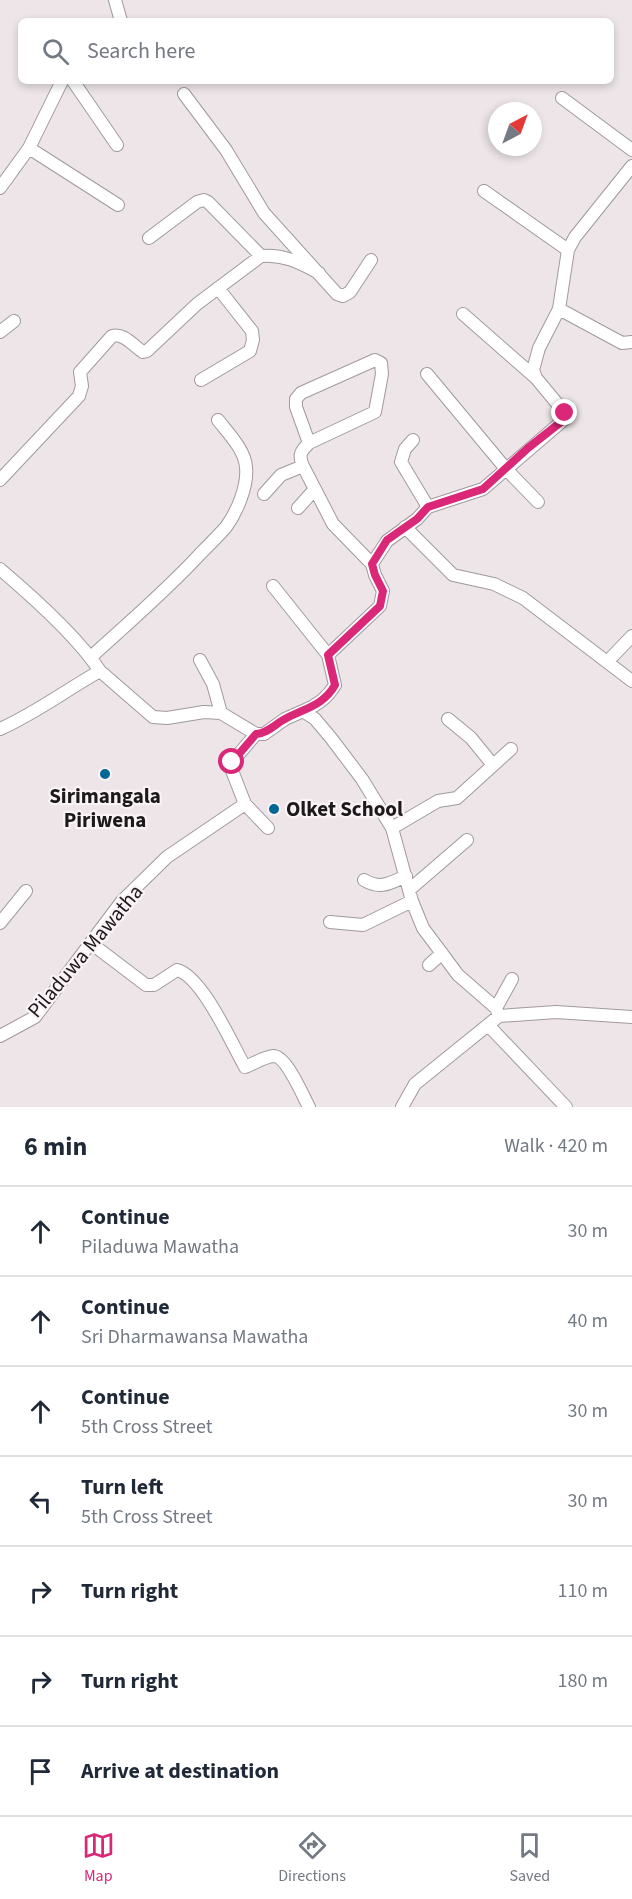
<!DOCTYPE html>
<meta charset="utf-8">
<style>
:root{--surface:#fff;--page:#f2f2f3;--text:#1f2937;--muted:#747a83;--line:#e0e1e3;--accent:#db2777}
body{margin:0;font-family:"Source Sans 3",sans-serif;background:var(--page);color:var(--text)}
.compass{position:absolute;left:488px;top:102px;width:54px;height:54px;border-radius:50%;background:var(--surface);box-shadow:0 3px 9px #0003;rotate:41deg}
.stop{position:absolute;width:18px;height:18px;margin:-14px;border:4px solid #db2777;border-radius:50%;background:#fff}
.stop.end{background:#db2777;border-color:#fff;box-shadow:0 2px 6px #0008}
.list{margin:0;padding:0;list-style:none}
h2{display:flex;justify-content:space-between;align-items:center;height:78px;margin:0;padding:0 24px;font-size:26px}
h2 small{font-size:20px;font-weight:400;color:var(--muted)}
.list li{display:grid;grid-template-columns:39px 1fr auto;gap:18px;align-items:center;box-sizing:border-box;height:90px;padding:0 24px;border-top:2px solid var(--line)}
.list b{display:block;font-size:22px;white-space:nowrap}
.list p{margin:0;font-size:20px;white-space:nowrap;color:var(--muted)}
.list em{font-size:20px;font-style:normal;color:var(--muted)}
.icon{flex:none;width:33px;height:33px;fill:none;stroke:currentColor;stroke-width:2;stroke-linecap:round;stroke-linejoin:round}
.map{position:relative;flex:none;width:632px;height:1107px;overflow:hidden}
.search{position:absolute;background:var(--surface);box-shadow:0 3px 9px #0003;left:18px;right:18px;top:18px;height:66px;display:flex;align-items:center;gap:15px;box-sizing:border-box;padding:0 21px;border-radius:9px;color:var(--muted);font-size:22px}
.sheet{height:708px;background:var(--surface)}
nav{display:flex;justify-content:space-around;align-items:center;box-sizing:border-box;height:84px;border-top:2px solid var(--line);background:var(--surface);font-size:16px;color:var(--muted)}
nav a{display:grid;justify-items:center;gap:3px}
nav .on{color:var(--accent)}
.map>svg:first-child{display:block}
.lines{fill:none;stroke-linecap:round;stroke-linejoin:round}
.minor-casing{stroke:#a1999d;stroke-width:14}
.minor{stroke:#fff;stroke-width:12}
.route{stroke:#db2777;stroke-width:8}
.poi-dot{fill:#006895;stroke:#faf2f6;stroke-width:2}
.labels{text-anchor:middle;stroke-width:4.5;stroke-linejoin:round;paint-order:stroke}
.poi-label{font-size:21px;font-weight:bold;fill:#1c191a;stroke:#faf2f6}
.street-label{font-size:21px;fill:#1c191a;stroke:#faf2f6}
</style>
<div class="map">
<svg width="632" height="1107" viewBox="0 0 632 1107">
<rect width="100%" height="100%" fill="#ede5e8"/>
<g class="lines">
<g class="minor-casing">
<path id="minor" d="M 115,0 L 121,21
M 73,81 L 117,145
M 184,94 L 226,150 L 264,213 L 337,294 L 343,296 L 350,292 L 371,260
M 562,98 L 632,150
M 29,148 L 118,205
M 0,188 L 29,148 L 62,81
M 484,191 L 568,250
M 149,238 L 197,202 L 204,200 L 208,202 L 261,256
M 559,309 L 622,343 L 632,342
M 463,314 L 536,378
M 0,332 L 14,321
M 427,374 L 506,469 L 538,502
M 201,380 L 250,351 L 253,340 L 252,331 L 218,288
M 413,440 L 405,449 L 401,462 L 428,507
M 309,443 L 375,412 L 382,374 L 381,363 L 375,360 L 301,393 L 296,399 L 296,407 L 309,443 C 301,451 298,455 303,466 L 333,524 L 372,564
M 0,480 L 79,396 L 82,386 L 80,372 L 112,336 C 125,333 133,346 143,352 L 147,351 L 197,304 L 261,256 C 283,254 299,262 319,273
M 264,494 L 281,475 L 303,466
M 298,508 L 315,489
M 405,527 L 453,575 L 494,584 L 523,598 L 632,681
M 0,569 C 33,597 77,636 100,671
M 273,586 L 328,655 L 335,685 C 328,697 316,706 303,711
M 328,655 L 380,606 L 383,591 L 375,575 L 372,564 L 387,541 L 417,519 L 428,507 L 483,489 L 566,418 L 565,413 L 536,378 L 533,370 L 539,348 L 559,309 L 568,250 L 575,237 L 632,166
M 91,657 C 128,623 166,591 201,553 C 209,545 218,536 226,527 C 237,512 248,486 246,467 C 245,450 228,433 218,420
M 200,660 L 213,684 L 221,713
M 608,661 L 632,636
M 448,719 L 471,738 L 493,765
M 0,729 C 36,713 66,690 100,671 L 153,717 L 167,718 L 204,712 L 221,713 L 256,734 L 264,734 L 285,719 L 303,711 L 315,719 L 331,738 L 362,779 L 392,828 L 412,901 L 423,928 L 458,975 L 496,1008 L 499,1016
M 245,804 L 268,828
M 392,828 L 438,801 L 457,798 L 511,749
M 364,880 C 381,890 390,883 406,876
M 409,890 L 467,840
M 330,922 L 363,925 L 412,901
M 0,923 L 26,891
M 92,944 L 146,985 L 154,985 L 177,970 C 202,976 232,1044 245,1067 C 253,1064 264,1057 273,1056 C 286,1055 303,1096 309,1107
M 429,965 L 442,953
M 496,1008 L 512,979
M 488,1025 L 566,1107
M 0,1036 L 35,1017 L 122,901 L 167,857 L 245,804 L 231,768 L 232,762 L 256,734
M 402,1107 L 415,1084 L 499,1016 L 556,1012 L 632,1017"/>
</g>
<use href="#minor" class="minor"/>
</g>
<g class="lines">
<path class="route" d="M 232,762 L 256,734 C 268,733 275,724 285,719 C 305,708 323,706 335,685 L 328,655 L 380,606 L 383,591 L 375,575 L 372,564 L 387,540 L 417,519 L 428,507 L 483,489 L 528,448 L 566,418 L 565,413"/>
</g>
<g class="poi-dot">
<circle cx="105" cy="774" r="6"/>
<circle cx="274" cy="809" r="6"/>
</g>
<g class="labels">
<g class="poi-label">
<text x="105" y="803">Sirimangala<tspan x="105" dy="24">Piriwena</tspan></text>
<text x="286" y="816" text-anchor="start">Olket School</text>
</g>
<g class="street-label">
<text transform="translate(85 951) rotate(-50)" y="7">Piladuwa Mawatha</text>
</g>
</g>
</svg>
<svg class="compass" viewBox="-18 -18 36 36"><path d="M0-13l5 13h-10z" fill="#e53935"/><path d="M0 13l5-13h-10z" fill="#747a83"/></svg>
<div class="stop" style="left:232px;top:762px"></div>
<div class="stop end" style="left:565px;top:413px"></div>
<div class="search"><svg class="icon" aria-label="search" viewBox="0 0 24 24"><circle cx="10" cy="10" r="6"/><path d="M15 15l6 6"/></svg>Search here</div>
</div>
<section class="sheet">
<h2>6 min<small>Walk · 420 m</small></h2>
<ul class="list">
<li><svg class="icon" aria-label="ahead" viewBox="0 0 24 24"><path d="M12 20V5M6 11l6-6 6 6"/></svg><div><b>Continue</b><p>Piladuwa Mawatha</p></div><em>30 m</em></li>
<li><svg class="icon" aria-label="ahead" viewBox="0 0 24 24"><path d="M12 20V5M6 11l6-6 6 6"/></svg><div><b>Continue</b><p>Sri Dharmawansa Mawatha</p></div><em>40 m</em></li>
<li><svg class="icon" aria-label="ahead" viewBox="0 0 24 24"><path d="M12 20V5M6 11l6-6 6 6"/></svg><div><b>Continue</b><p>5th Cross Street</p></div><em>30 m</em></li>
<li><svg class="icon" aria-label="left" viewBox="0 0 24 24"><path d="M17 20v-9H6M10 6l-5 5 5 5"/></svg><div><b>Turn left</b><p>5th Cross Street</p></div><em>30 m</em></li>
<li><svg class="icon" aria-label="right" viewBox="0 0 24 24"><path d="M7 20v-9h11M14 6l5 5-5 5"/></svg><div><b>Turn right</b></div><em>110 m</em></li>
<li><svg class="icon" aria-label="right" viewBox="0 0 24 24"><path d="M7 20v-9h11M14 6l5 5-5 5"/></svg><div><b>Turn right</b></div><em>180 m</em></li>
<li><svg class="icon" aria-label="arrive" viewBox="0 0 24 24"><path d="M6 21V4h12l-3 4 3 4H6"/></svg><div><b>Arrive at destination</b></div></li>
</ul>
</section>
<nav>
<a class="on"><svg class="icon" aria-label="map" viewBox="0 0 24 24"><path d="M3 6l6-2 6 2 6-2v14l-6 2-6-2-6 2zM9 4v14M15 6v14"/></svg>Map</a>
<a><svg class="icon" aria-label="directions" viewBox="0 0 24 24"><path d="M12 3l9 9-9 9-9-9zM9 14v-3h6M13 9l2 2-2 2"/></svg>Directions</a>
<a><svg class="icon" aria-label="saved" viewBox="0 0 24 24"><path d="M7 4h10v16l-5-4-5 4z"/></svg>Saved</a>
</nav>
